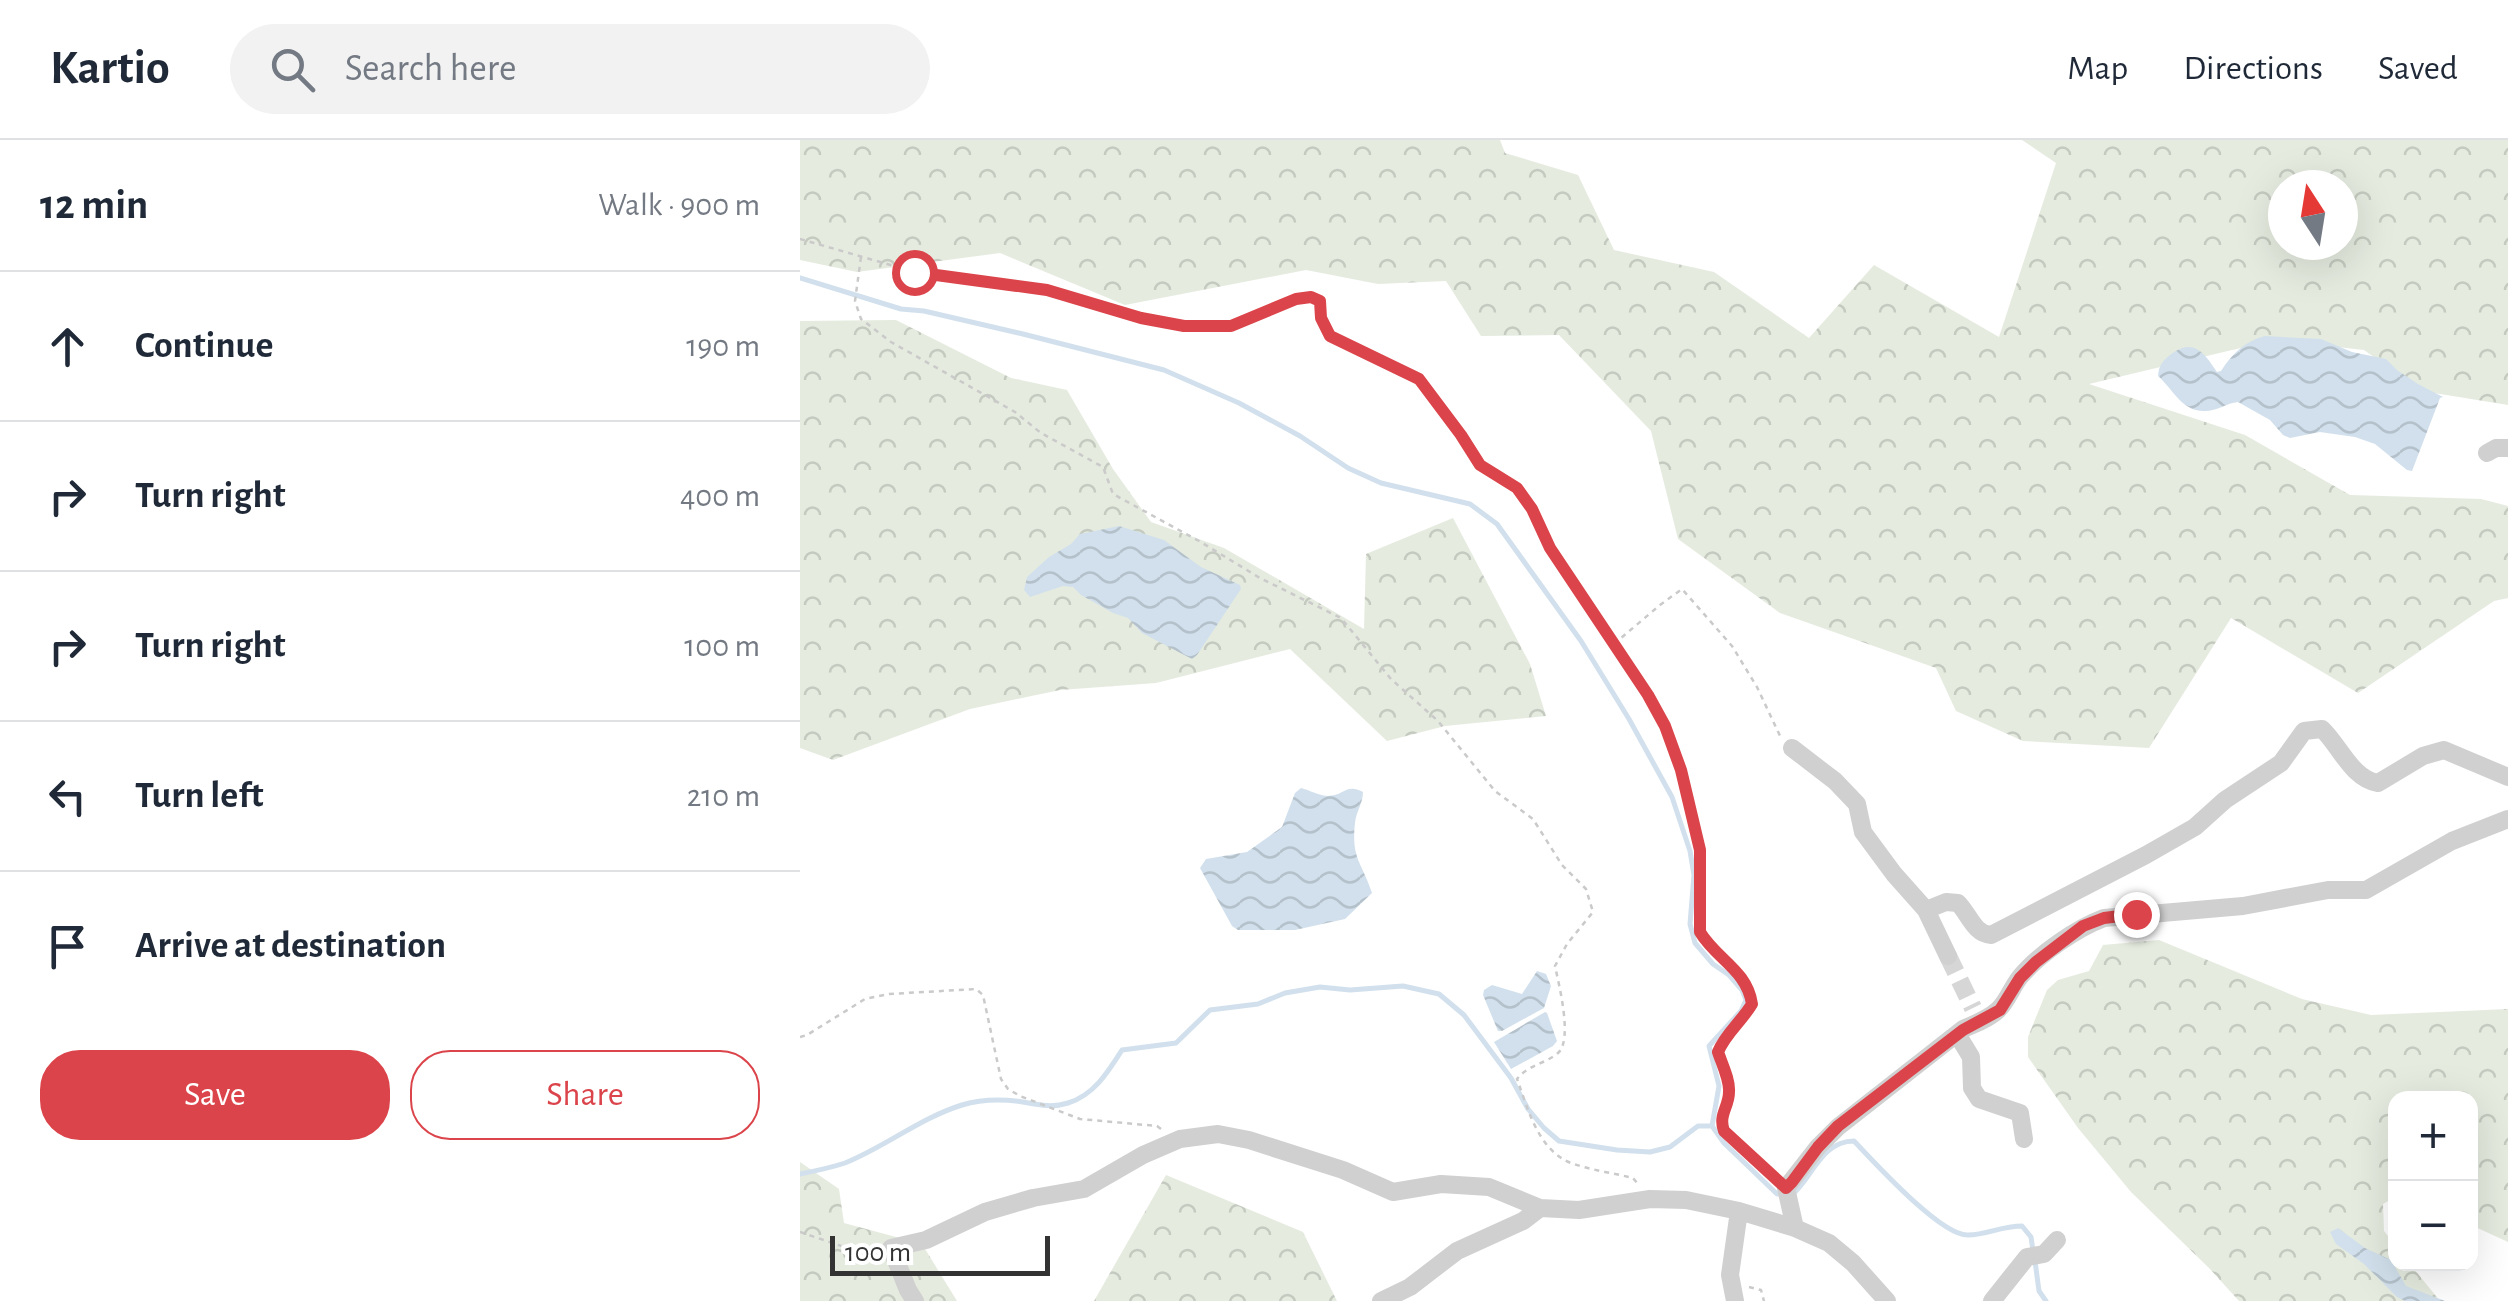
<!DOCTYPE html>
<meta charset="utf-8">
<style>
:root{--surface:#fff;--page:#f2f2f3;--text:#1f2937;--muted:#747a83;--line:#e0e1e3;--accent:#db444a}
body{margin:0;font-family:"Alegreya Sans",sans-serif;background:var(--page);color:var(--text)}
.controls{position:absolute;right:30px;bottom:30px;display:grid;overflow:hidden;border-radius:20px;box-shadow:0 10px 40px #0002}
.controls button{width:90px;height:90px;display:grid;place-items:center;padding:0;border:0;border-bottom:2px solid var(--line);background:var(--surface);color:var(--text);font:50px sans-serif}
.compass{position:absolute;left:1468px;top:30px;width:90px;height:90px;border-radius:50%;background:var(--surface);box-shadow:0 10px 40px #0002;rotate:348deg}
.scale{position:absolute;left:30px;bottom:25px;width:220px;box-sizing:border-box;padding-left:10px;border:5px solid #333;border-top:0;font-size:28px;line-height:35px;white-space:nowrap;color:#333;-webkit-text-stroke:8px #fff;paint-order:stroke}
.stop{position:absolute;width:30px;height:30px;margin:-22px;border:8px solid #db444a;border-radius:50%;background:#fff}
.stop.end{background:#db444a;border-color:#fff;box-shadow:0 2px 10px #0008}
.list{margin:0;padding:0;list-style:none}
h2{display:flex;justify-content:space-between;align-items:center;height:130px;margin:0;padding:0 40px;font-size:42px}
h2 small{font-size:32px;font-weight:400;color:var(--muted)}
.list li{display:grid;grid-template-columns:65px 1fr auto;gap:30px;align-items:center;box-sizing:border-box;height:150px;padding:0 40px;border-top:2px solid var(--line)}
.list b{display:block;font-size:38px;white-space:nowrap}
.list em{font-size:32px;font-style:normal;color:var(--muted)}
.actions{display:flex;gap:20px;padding:30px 40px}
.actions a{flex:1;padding:22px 0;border:2px solid var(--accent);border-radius:40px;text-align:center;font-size:35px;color:var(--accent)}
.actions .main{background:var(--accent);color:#fff}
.icon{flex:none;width:55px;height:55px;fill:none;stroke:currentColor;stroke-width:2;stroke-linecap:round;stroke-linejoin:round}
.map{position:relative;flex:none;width:1708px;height:1161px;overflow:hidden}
header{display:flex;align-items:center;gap:60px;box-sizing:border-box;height:140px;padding:0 50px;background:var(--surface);border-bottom:2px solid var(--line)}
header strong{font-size:48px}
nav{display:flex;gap:55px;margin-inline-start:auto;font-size:35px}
.search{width:700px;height:90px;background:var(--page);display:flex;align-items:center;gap:25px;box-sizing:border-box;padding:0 35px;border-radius:55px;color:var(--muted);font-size:38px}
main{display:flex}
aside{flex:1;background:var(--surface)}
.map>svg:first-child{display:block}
.forest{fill:url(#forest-crowns);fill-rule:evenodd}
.water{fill:url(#water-waves)}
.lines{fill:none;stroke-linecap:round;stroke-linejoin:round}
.stream{stroke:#d1e0ec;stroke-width:5}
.street-tunnel{stroke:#d6d6d6;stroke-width:18;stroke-dasharray:18 9;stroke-linecap:butt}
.path{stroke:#cacaca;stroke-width:2.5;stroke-dasharray:5 5;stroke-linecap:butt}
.street{stroke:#d0d0d0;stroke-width:18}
.route{stroke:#db444a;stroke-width:12}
</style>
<header>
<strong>Kartio</strong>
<div class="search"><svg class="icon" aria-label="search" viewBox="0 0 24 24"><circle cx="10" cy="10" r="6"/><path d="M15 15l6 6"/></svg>Search here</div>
<nav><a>Map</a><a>Directions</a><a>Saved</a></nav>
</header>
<main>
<aside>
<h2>12 min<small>Walk · 900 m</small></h2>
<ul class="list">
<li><svg class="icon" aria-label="ahead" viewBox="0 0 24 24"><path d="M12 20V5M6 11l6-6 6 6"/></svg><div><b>Continue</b></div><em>190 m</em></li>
<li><svg class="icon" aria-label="right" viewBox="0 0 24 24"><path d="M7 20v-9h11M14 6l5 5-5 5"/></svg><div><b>Turn right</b></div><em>400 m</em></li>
<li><svg class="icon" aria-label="right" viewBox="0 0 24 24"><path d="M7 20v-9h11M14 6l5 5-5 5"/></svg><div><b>Turn right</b></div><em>100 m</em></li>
<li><svg class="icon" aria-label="left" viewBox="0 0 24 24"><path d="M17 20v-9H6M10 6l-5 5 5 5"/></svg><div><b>Turn left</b></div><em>210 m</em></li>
<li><svg class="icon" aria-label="arrive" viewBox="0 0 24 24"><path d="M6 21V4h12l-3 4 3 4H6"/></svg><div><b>Arrive at destination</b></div></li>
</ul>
<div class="actions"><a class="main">Save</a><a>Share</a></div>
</aside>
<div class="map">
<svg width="1708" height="1161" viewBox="0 0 1708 1161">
<defs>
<pattern id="forest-crowns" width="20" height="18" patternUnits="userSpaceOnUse" patternTransform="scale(2.5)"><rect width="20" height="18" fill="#e5ebdf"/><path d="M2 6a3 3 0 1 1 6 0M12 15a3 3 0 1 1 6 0" fill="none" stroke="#c5cac0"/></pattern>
<pattern id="water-waves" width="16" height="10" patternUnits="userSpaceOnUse" patternTransform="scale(2.5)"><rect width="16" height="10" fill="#d1e0ec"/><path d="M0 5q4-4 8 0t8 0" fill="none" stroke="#b4c1cb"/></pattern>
</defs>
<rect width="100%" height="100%" fill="#fff"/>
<path class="forest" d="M 0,0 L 700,0 L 705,13 L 778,35 L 814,110 L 914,132 L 1009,198 L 1074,125 L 1199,197 L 1256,23 L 1222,0 L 1708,0 L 1708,265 L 1622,251 L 1564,210 L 1474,200 L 1289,244 L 1445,295 L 1550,355 L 1681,359 L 1708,366 L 1708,458 L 1694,461 L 1558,553 L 1431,478 L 1349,608 L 1223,601 L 1156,571 L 1136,528 L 980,473 L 878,399 L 851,291 L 759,195 L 681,196 L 646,141 L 578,144 L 506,130 L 325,165 L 200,113 L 57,132 L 0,120 ZM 1483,45 L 1543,45 L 1543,105 L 1483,105 Z
M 96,180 L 211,238 L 267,250 L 313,329 L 351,382 L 424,408 L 564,489 L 566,414 L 653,378 L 730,524 L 746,576 L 645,586 L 587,601 L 490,509 L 356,543 L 260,550 L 170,569 L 33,620 L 0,608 L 0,181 Z
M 1359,800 L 1502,859 L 1571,875 L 1708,869 L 1708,1102 L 1671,1085 L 1670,958 L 1596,958 L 1595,1057 L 1583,1064 L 1584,1091 L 1595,1105 L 1596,1124 L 1610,1124 L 1640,1161 L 1439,1161 L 1409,1128 L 1331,1052 L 1278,988 L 1228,917 L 1228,897 L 1247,850 L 1258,840 L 1289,831 L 1303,805 Z
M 0,1022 L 39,1049 L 44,1083 L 122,1104 L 157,1161 L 0,1161 Z
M 366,1035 L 503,1092 L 537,1161 L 294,1161 Z"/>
<path class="water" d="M 1465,196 L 1521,199 L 1552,212 L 1586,219 L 1597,230 L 1618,244 L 1643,257 L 1640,258 L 1612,331 L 1607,330 L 1575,304 L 1555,297 L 1520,292 L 1490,298 L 1483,295 L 1470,280 L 1438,262 C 1427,263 1417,271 1405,271 C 1382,272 1373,249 1358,236 C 1359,226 1362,221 1370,215 C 1394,196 1405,214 1417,232 L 1421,231 C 1432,214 1445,201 1465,196 Z
M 319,386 L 364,400 L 401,427 L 440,445 L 441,449 L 397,515 L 392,519 L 342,493 L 328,478 L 313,473 L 281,455 L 273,447 L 263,446 L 230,457 L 224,450 L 227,437 L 249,417 L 271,404 L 280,394 Z
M 501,648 C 509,650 520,656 528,656 C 544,656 546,643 563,652 C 563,663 556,672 555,683 C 551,719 562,722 572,753 L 545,779 L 495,790 L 438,790 L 432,786 L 400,728 L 406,719 L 447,712 L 482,687 L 495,653 Z
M 737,831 L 746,834 L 751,846 L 744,868 L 702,891 L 698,891 L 683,855 L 684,850 L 692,845 L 722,854 Z
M 745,872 L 747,873 L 757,901 L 753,906 L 711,929 L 694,902 Z
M 1538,1088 L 1565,1108 L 1591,1120 L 1606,1146 L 1645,1161 L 1605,1161 L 1597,1157 L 1564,1124 L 1536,1104 L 1530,1092 Z"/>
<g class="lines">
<path class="stream" d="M 0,138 L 101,169 L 124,171 L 223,194 L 364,230 L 439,263 L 500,296 L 548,328 L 581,343 L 670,364 L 697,384 L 781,501 L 829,579 L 872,657 L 890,711 L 894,735 L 890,784 L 895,803 L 913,824 L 929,835 L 942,850 L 946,860 L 941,871 L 909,906 L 919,946 L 912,986 L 924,1003 L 977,1054 L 982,1054
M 0,1034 C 15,1031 30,1028 45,1023 C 85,1007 120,978 162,965 C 182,959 203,959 223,962 C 239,965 252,968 268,963 C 294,955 308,932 322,910 L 376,903 L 410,870 L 458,864 L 485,853 L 520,847 L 550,850 L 603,846 L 639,854 L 664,875 L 711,938 L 728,969 L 744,988 L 759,1001 L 817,1010 L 850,1012 L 870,1007 L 898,986 L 912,986
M 993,1054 C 1013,1036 1022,1001 1054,1001 C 1074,1022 1141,1096 1168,1095 C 1187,1095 1201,1086 1222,1086 L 1231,1097 L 1233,1111
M 1235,1121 L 1239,1151 L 1246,1161"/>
<path class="street-tunnel" d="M 1148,816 L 1173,868"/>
<path class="path" d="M 0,99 L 115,132 L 247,150 L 341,179 L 383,186 L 431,186 L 496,159 L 511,157 L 521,161 L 521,178 L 530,196 L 619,239 L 661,295 L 680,325 L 717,348 L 732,369 L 750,408 L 848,555 L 865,586 L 881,631 L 900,710 L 900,792 C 912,812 961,840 950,867 C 943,885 924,894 919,912 C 922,924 930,940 929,952 C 928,967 918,975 924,991 L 974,1037
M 61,117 L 55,161 L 61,179 L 91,202 L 215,272 L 241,293 L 303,327 L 313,354 L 399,401 L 460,438 L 541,478 L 591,539 L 638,581 L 695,651 L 733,679 L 762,725 L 786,749 L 793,772 L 767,804 L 755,826 C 759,845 773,900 758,913 C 745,924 728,925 717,939 C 728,969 738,1010 771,1023 C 790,1030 813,1033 833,1038 L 838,1044
M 814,504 L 860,465 L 882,449 L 932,506 L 957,547 L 981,598
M 0,897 L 7,895 L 65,859 L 89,854 L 176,849 L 183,855 L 201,939 L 208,949 L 220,956 L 280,979 L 357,986 L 361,989
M 0,1092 L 65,1114 L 74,1112
M 949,1147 L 961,1150 L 964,1161"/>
<path class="street" d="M 1687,313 L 1696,308 L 1708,308
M 992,608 L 1035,641 L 1057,664 L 1063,692 L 1094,734 L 1126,770 L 1148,816
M 1126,770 L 1146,762 L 1158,763 C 1169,774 1174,794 1191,795 L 1346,715 L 1395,687 L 1425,660 L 1481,623 L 1504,591 L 1522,589 C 1540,606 1552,639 1578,643 L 1623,616 L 1644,610 L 1708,637
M 1157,894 L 1171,917 L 1172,948 L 1179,959 L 1220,973 L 1224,999
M 995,1088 L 986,1048 L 1018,1007 L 1038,987 L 1163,889 C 1175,884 1188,879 1198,870 C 1207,862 1212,847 1220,837 C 1239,814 1277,788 1304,778 L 1443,766 L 1528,750 L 1566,750 L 1652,701 L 1708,679
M 115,1161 L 108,1150 L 91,1108 L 126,1100 L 185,1072 L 233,1058 L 284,1049 L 343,1015 L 380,999 L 418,994 L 449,1000 L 543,1030 L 593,1052 L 641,1044 L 689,1047 L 740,1068 L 779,1070 L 850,1059 L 886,1060 L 939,1071 L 995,1088 L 1029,1103 L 1053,1123 L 1087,1161
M 581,1161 L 610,1147 L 657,1111 L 723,1081 L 740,1068
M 935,1161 L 930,1135 L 939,1071
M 1192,1161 L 1227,1117 L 1244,1114 L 1257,1100"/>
</g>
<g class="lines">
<path class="route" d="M 114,132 L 247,150 L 341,178 L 384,186 L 431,186 L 496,159 L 511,157 L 520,161 L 521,178 L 530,196 L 619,239 L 661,295 L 680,325 L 717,348 L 732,369 L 750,408 L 848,555 L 865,586 L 881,630 L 900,710 L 900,792 C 916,819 947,830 952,864 C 942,881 925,894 918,912 C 922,924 930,940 929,952 C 929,967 918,975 924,991 L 986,1048 L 992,1042 L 1018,1007 L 1038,986 L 1163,890 L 1200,870 L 1220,838 L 1236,822 L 1283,786 L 1304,778 L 1336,774"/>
</g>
</svg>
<div class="controls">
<button>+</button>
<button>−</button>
</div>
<svg class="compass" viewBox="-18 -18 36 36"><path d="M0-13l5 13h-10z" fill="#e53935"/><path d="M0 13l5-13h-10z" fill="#747a83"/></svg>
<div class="scale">100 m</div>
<div class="stop" style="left:114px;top:132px"></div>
<div class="stop end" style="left:1336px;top:774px"></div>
</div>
</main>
